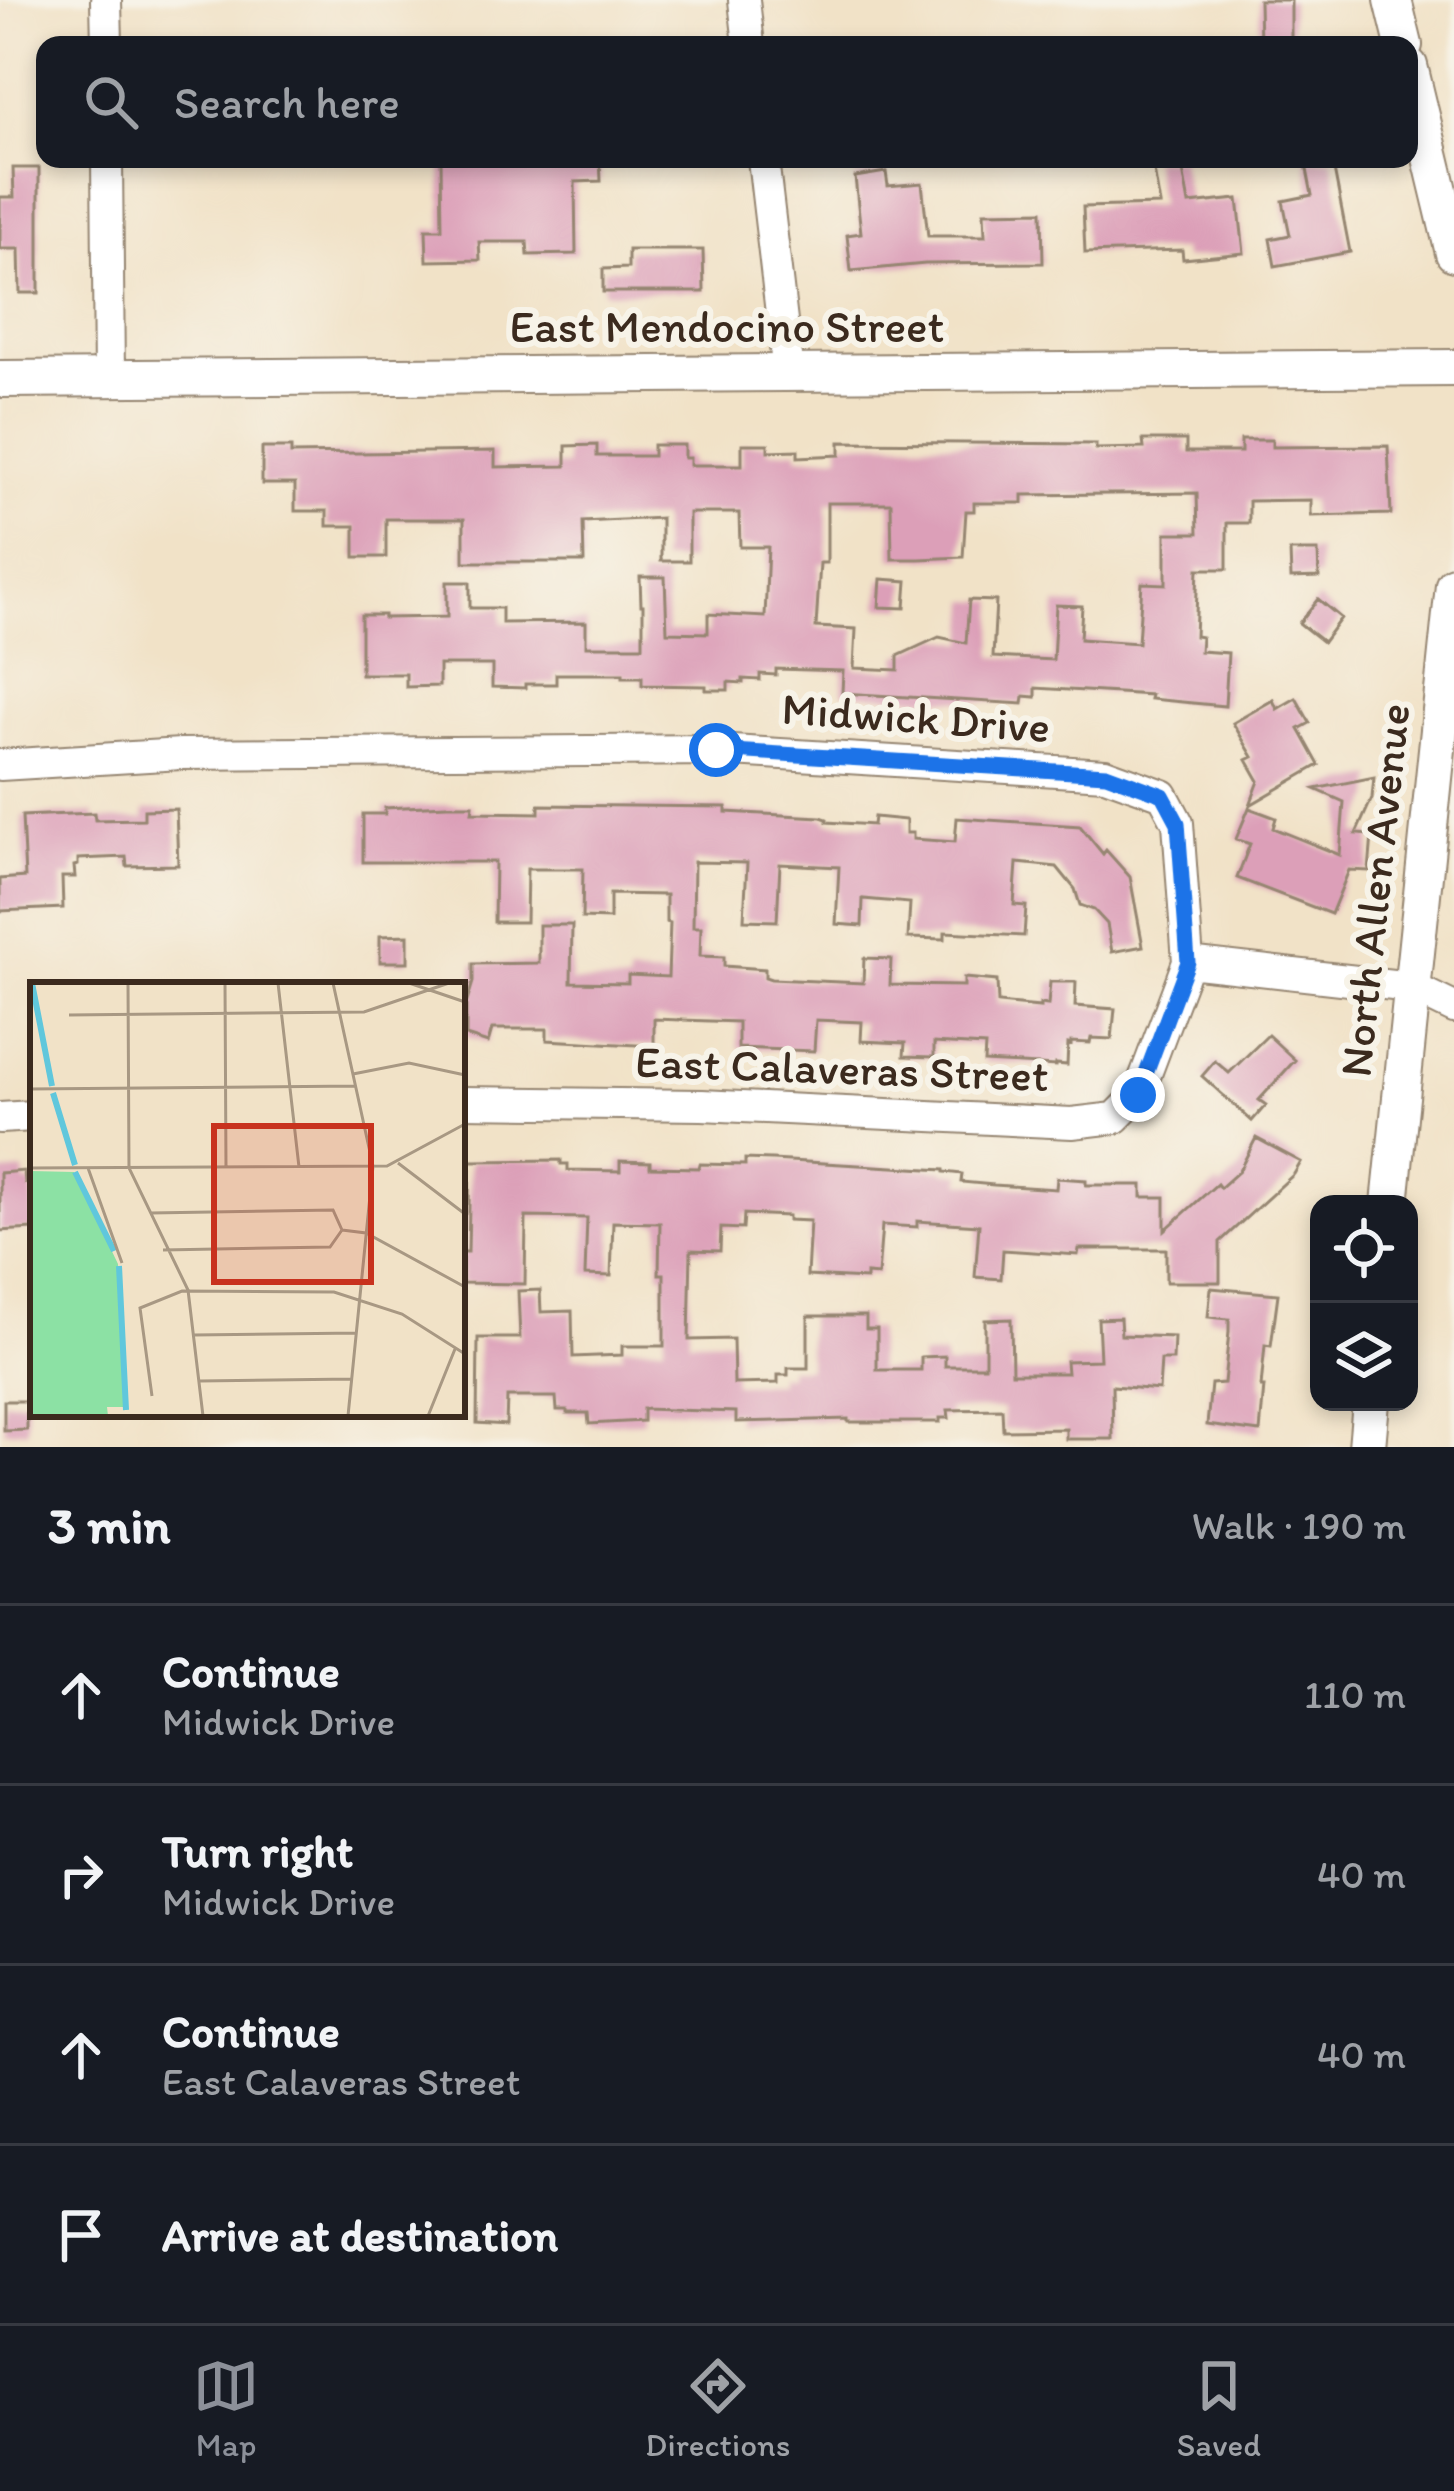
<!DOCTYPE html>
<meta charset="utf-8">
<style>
:root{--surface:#171b24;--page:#20242c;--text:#f1f3f6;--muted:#9ea1a6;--line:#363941;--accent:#8c9099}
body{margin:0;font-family:Itim,sans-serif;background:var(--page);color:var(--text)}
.controls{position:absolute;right:36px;bottom:36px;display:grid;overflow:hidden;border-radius:24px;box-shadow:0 6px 18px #0003}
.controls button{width:108px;height:108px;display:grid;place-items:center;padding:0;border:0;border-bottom:3px solid var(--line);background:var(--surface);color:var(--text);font:60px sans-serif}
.stop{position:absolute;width:36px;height:36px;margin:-27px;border:9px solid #1a73e8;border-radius:50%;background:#fff}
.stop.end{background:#1a73e8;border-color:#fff;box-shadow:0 3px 12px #0008}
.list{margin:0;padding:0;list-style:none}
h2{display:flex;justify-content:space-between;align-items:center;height:156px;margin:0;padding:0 48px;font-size:51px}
h2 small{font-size:39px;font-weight:400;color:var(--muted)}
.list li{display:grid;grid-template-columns:78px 1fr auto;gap:36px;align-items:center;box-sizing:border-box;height:180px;padding:0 48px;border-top:3px solid var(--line)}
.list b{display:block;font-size:45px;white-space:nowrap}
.list p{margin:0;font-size:39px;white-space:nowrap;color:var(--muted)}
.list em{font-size:39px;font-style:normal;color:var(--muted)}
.icon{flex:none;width:66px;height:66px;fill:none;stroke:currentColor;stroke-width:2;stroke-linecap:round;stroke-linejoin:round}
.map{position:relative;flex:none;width:1454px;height:1447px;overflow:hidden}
.search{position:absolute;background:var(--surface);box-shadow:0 6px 18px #0003;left:36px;right:36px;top:36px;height:132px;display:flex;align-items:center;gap:30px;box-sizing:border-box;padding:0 42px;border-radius:24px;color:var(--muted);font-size:45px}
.sheet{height:876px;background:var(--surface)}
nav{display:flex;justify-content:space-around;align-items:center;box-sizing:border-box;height:168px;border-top:3px solid var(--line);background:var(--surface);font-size:33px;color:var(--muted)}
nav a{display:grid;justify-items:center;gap:6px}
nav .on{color:var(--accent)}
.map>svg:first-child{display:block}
.building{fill:#dc9fb8;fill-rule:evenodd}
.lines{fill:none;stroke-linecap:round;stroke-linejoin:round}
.minor-casing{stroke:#968672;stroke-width:34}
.tertiary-casing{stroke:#968672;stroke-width:40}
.minor{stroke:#fff;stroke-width:30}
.tertiary{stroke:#fff;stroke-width:36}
.route{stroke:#1a73e8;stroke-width:15}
.labels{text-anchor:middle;stroke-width:12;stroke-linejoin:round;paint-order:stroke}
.street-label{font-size:45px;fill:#3b2a1e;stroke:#f7f3e8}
.inset-river{fill:none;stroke:#60c7dc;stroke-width:6}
.inset-road{fill:none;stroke:#a89883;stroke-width:3}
.view{fill:#c8321e;fill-opacity:0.15;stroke:#c8321e;stroke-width:6}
.inset-edge{fill:none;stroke:#3b2a1e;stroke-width:6}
</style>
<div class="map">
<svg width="1454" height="1447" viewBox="0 0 1454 1447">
<rect width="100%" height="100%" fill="#f7f3e8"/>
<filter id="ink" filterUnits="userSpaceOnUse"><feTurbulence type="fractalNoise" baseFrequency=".00833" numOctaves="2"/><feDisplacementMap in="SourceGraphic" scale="24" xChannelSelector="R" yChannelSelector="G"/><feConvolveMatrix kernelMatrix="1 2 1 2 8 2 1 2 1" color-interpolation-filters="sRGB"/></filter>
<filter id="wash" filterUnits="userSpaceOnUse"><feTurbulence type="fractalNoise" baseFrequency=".004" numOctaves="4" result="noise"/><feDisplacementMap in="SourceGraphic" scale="48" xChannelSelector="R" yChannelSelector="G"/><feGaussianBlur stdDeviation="2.7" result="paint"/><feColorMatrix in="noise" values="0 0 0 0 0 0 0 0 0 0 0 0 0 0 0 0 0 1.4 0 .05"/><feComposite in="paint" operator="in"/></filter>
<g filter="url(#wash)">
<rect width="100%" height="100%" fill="#f1e2c7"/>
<g id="blocks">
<path class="building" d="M 1259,0 L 1291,0 L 1291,45 L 1260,45 Z
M 441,159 L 600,159 L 601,181 L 575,182 L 576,254 L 528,255 L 527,242 L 479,242 L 480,260 L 427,261 L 426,229 L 442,229 Z
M 1152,159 L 1181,159 L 1189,204 L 1238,199 L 1244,253 L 1183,259 L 1182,250 L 1085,253 L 1083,207 L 1160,205 Z
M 1305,159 L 1332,159 L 1350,252 L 1275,266 L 1270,239 L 1290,235 L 1283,201 L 1312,195 Z
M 13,168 L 39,168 L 39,293 L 20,293 L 19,249 L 0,249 L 0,197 L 14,197 Z
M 886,172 L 888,186 L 922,183 L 928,236 L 985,236 L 984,212 L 1042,211 L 1043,263 L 925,264 L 851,271 L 847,235 L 861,233 L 855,177 Z
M 628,250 L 703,250 L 704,292 L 603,292 L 603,269 L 628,268 Z
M 1143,440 L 1186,440 L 1186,452 L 1241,452 L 1241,440 L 1272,440 L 1272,447 L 1388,446 L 1391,514 L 1311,516 L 1311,500 L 1249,501 L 1249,523 L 1227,523 L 1227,569 L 1198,569 L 1195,636 L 1201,637 L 1200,651 L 1228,653 L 1225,706 L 1150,699 L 1151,695 L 1036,688 L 1036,697 L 1024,696 L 1023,704 L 842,693 L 843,671 L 776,669 L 776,675 L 760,674 L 760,680 L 743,679 L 743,683 L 728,682 L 728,690 L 706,690 L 706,686 L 642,685 L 642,677 L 623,677 L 623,674 L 556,674 L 556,684 L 525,684 L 525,688 L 492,687 L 492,665 L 439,665 L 439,686 L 406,687 L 406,674 L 361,674 L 361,615 L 384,615 L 384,618 L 447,617 L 447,582 L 470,582 L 470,608 L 502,608 L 502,623 L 586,622 L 586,646 L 643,646 L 643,605 L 641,605 L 640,577 L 665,577 L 667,632 L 708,633 L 708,614 L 765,617 L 768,547 L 740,547 L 739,513 L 689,513 L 689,561 L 661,561 L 661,518 L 583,522 L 584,562 L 464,562 L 464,519 L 386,519 L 386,557 L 355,557 L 355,526 L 327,526 L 327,511 L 295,511 L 295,484 L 262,484 L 262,448 L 291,448 L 291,454 L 495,451 L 495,467 L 566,466 L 566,446 L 597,445 L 597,456 L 653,456 L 653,445 L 684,445 L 684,458 L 690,458 L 690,465 L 742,465 L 742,444 L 768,444 L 768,451 L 798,450 L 798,457 L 840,455 L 840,442 L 1096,444 L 1096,449 L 1144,448 ZM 1197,493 L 1198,533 L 1166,533 L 1166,584 L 1142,583 L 1138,643 L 1080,639 L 1082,606 L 1056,605 L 1053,660 L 993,657 L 996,601 L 969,600 L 966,643 L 939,637 L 898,656 L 898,670 L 854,668 L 856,629 L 816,627 L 820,563 L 827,563 L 827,503 L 891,503 L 892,559 L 919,559 L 963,557 L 966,511 L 974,511 L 974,503 L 1023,503 L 1023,495 Z
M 1290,551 L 1318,551 L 1319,577 L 1291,578 Z
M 881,579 L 907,581 L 905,608 L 879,607 Z
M 1318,599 L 1341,618 L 1323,642 L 1299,623 Z
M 1296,698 L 1310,723 L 1299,729 L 1319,765 L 1250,805 L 1259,781 L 1247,760 L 1253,757 L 1233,723 L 1273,700 L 1277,709 Z
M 1374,777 L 1372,798 L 1356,834 L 1372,835 L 1369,871 L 1349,870 L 1331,914 L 1237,878 L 1250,844 L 1236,839 L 1249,808 L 1276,818 L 1273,828 L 1340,855 L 1344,802 L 1315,789 Z
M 447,805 L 473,805 L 472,812 L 539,813 L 539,805 L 726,807 L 726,812 L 821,817 L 827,819 L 827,822 L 873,825 L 874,817 L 906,820 L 906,833 L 913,833 L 913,839 L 955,842 L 957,818 L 1080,826 L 1103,854 L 1106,850 L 1130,877 L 1143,946 L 1112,952 L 1107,924 L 1094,910 L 1080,905 L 1075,889 L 1057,867 L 1017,863 L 1014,905 L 1026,906 L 1024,936 L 945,932 L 945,939 L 908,938 L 910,903 L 863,899 L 862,926 L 836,924 L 839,867 L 780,864 L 777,921 L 744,920 L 747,863 L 694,862 L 693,927 L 701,927 L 700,956 L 724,957 L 724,966 L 765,969 L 765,977 L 771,979 L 863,983 L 864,958 L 891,959 L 890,985 L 964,986 L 964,978 L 997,981 L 998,1003 L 1040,1007 L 1040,1004 L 1048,1005 L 1050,982 L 1076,982 L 1075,1006 L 1115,1009 L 1112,1039 L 1091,1038 L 1090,1043 L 1071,1042 L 1071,1045 L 1068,1044 L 1067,1065 L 1056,1064 L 1056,1066 L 984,1062 L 985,1046 L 934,1043 L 934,1057 L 904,1056 L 905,1043 L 861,1041 L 862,1022 L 816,1020 L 814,1051 L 738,1048 L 738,1022 L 654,1019 L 654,1046 L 547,1040 L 547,1029 L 492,1029 L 488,1043 L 466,1036 L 466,1005 L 473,982 L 473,964 L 539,963 L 539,925 L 572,925 L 571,982 L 628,983 L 628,975 L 668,977 L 670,923 L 666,922 L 666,895 L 610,894 L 610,919 L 582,918 L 583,869 L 527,869 L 526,922 L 494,922 L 495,862 L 363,862 L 363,814 L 385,814 L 385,808 Z
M 176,809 L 178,865 L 127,866 L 126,857 L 78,859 L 78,865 L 74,866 L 75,877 L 62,877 L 63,908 L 0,911 L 0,879 L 25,877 L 22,816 L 94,813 L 95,820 L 144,819 L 144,810 Z
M 408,935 L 408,962 L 380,962 L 380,936 Z
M 1268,1035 L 1295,1060 L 1259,1100 L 1266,1105 L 1252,1121 L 1202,1076 L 1215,1061 L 1229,1073 Z
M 1256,1138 L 1301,1162 L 1294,1174 L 1220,1242 L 1220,1282 L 1166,1282 L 1166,1249 L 1079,1249 L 1078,1255 L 1003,1250 L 1001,1279 L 975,1277 L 979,1225 L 917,1221 L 917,1227 L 882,1225 L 878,1275 L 866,1274 L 866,1279 L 807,1276 L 810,1221 L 788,1220 L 788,1216 L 744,1214 L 743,1229 L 721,1228 L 720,1251 L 691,1250 L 689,1340 L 733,1339 L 734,1384 L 778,1383 L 778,1375 L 788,1375 L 788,1368 L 808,1368 L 808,1316 L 866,1316 L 866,1329 L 877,1329 L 877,1370 L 921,1370 L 921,1357 L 945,1356 L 945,1366 L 985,1366 L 985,1320 L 1011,1319 L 1012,1373 L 1067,1373 L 1066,1361 L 1100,1360 L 1098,1319 L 1120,1318 L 1121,1335 L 1174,1337 L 1173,1360 L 1161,1360 L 1159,1390 L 1112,1386 L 1113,1439 L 1066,1439 L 1066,1429 L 1003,1430 L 1002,1409 L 948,1410 L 949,1418 L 940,1418 L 940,1422 L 848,1422 L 848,1419 L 736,1422 L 736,1412 L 643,1409 L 643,1421 L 589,1424 L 588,1413 L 567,1413 L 567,1410 L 557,1410 L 556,1397 L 507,1397 L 506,1425 L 477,1423 L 478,1338 L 520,1338 L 518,1291 L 540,1290 L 541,1312 L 572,1311 L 573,1357 L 622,1355 L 622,1346 L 664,1346 L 664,1274 L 659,1274 L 660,1223 L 613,1222 L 611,1276 L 585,1275 L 587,1218 L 526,1217 L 525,1284 L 462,1283 L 462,1252 L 468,1252 L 470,1161 L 561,1160 L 561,1164 L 568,1164 L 568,1170 L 620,1171 L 620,1161 L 650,1162 L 650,1167 L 699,1168 L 700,1164 L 745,1165 L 745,1159 L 772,1160 L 944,1170 L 944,1172 L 962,1174 L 961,1182 L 994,1185 L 1056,1189 L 1057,1178 L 1086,1180 L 1086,1185 L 1142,1185 L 1142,1197 L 1165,1197 L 1165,1230 L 1217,1184 L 1220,1188 L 1239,1171 Z
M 24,1171 L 25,1183 L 33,1183 L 33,1229 L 0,1231 L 0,1173 Z
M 1211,1288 L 1278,1294 L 1271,1346 L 1265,1345 L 1261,1387 L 1264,1387 L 1260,1432 L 1207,1425 L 1211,1384 L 1224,1383 L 1229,1332 L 1229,1319 L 1208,1317 Z
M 4,1401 L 27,1401 L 27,1430 L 4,1431 Z"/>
</g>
</g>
<g filter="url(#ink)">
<use href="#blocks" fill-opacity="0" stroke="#968672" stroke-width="3"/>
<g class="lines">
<g class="minor-casing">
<path id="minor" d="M 106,0 L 107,45
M 744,0 L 749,45
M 107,159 L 109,378
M 763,159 L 788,373
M 0,765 L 181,754 L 716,750 L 1105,774 L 1163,795 L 1178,823 L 1188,962 L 1138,1095 L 1115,1118 L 1072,1123 L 702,1105 L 462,1102
M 1188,962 L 1411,987 L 1454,1008
M 0,1118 L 33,1116"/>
</g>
<g class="tertiary-casing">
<path id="tertiary" d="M 1393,0 L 1404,45
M 1409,66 L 1454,253
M 0,379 L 1454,368
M 1390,1204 L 1454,585
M 1367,1447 L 1371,1402"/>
</g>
<use href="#minor" class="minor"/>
<use href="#tertiary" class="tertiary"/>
</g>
</g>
<g class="lines" filter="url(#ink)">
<path class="route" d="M 716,750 L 1106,774 L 1163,795 L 1178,823 L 1188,962 L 1138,1095"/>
</g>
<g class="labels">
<g class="street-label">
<text x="727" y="342">East Mendocino Street</text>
<text transform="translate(916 717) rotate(4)" y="16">Midwick Drive</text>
<text transform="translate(1374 890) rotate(-84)" y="16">North Allen Avenue</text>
<text transform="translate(842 1068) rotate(2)" y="16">East Calaveras Street</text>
</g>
</g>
<g transform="translate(30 982)">
<rect width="435" height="435" fill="#f1e2c7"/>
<path d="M 0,189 L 44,190 L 88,282 L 94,425 L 77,425 L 78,434 L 0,434 Z" fill="#8ce1a4"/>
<path class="inset-river" d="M 2,1 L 22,104M 23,111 L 45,183M 45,190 L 84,269M 89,284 L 96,428"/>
<path class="inset-road" d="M 98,1 L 99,186 L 158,308 L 173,434M 195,1 L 196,185M 248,1 L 269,185M 303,1 L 343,184 L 318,434M 379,1 L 435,20M 39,33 L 334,30 L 419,1M 323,92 L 379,81 L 435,93M 0,107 L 325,104M 368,181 L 435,232M 0,186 L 357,184 L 435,142M 58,186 L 92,281M 121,231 L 303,228 L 312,248M 312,248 L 336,251 L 435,305M 133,268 L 300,265 L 312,248M 164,353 L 327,351M 170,399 L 322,397M 122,414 L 110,326 L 152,309 L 304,310 L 372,332 L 435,372M 398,434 L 425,367"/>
<path class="view" d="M 184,144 L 341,144 L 341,300 L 184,300 Z"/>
<rect width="435" height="435" class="inset-edge"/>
</g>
</svg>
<div class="controls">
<button><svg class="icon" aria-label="locate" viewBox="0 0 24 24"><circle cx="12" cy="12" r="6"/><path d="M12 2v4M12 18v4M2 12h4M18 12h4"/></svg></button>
<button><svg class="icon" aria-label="layers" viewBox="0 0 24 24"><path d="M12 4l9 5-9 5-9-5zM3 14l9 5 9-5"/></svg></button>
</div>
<div class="stop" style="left:716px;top:750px"></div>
<div class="stop end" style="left:1138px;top:1095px"></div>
<div class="search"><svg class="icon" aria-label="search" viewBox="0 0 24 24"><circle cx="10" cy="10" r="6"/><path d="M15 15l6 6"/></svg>Search here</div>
</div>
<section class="sheet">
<h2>3 min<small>Walk · 190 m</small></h2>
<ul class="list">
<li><svg class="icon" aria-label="ahead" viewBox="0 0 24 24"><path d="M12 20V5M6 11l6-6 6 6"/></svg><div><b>Continue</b><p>Midwick Drive</p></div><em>110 m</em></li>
<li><svg class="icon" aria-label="right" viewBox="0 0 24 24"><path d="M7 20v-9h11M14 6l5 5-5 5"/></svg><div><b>Turn right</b><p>Midwick Drive</p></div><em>40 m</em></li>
<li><svg class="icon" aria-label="ahead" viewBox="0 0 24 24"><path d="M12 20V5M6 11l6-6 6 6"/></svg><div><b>Continue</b><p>East Calaveras Street</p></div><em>40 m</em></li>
<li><svg class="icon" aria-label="arrive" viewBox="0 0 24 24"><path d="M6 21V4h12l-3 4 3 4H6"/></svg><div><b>Arrive at destination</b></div></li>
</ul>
</section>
<nav>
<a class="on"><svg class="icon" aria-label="map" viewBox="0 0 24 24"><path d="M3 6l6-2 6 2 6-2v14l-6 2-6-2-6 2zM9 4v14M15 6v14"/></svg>Map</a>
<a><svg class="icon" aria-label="directions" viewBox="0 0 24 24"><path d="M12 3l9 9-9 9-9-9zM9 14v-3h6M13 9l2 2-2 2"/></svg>Directions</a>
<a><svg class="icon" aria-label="saved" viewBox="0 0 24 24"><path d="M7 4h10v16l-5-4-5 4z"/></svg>Saved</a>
</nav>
